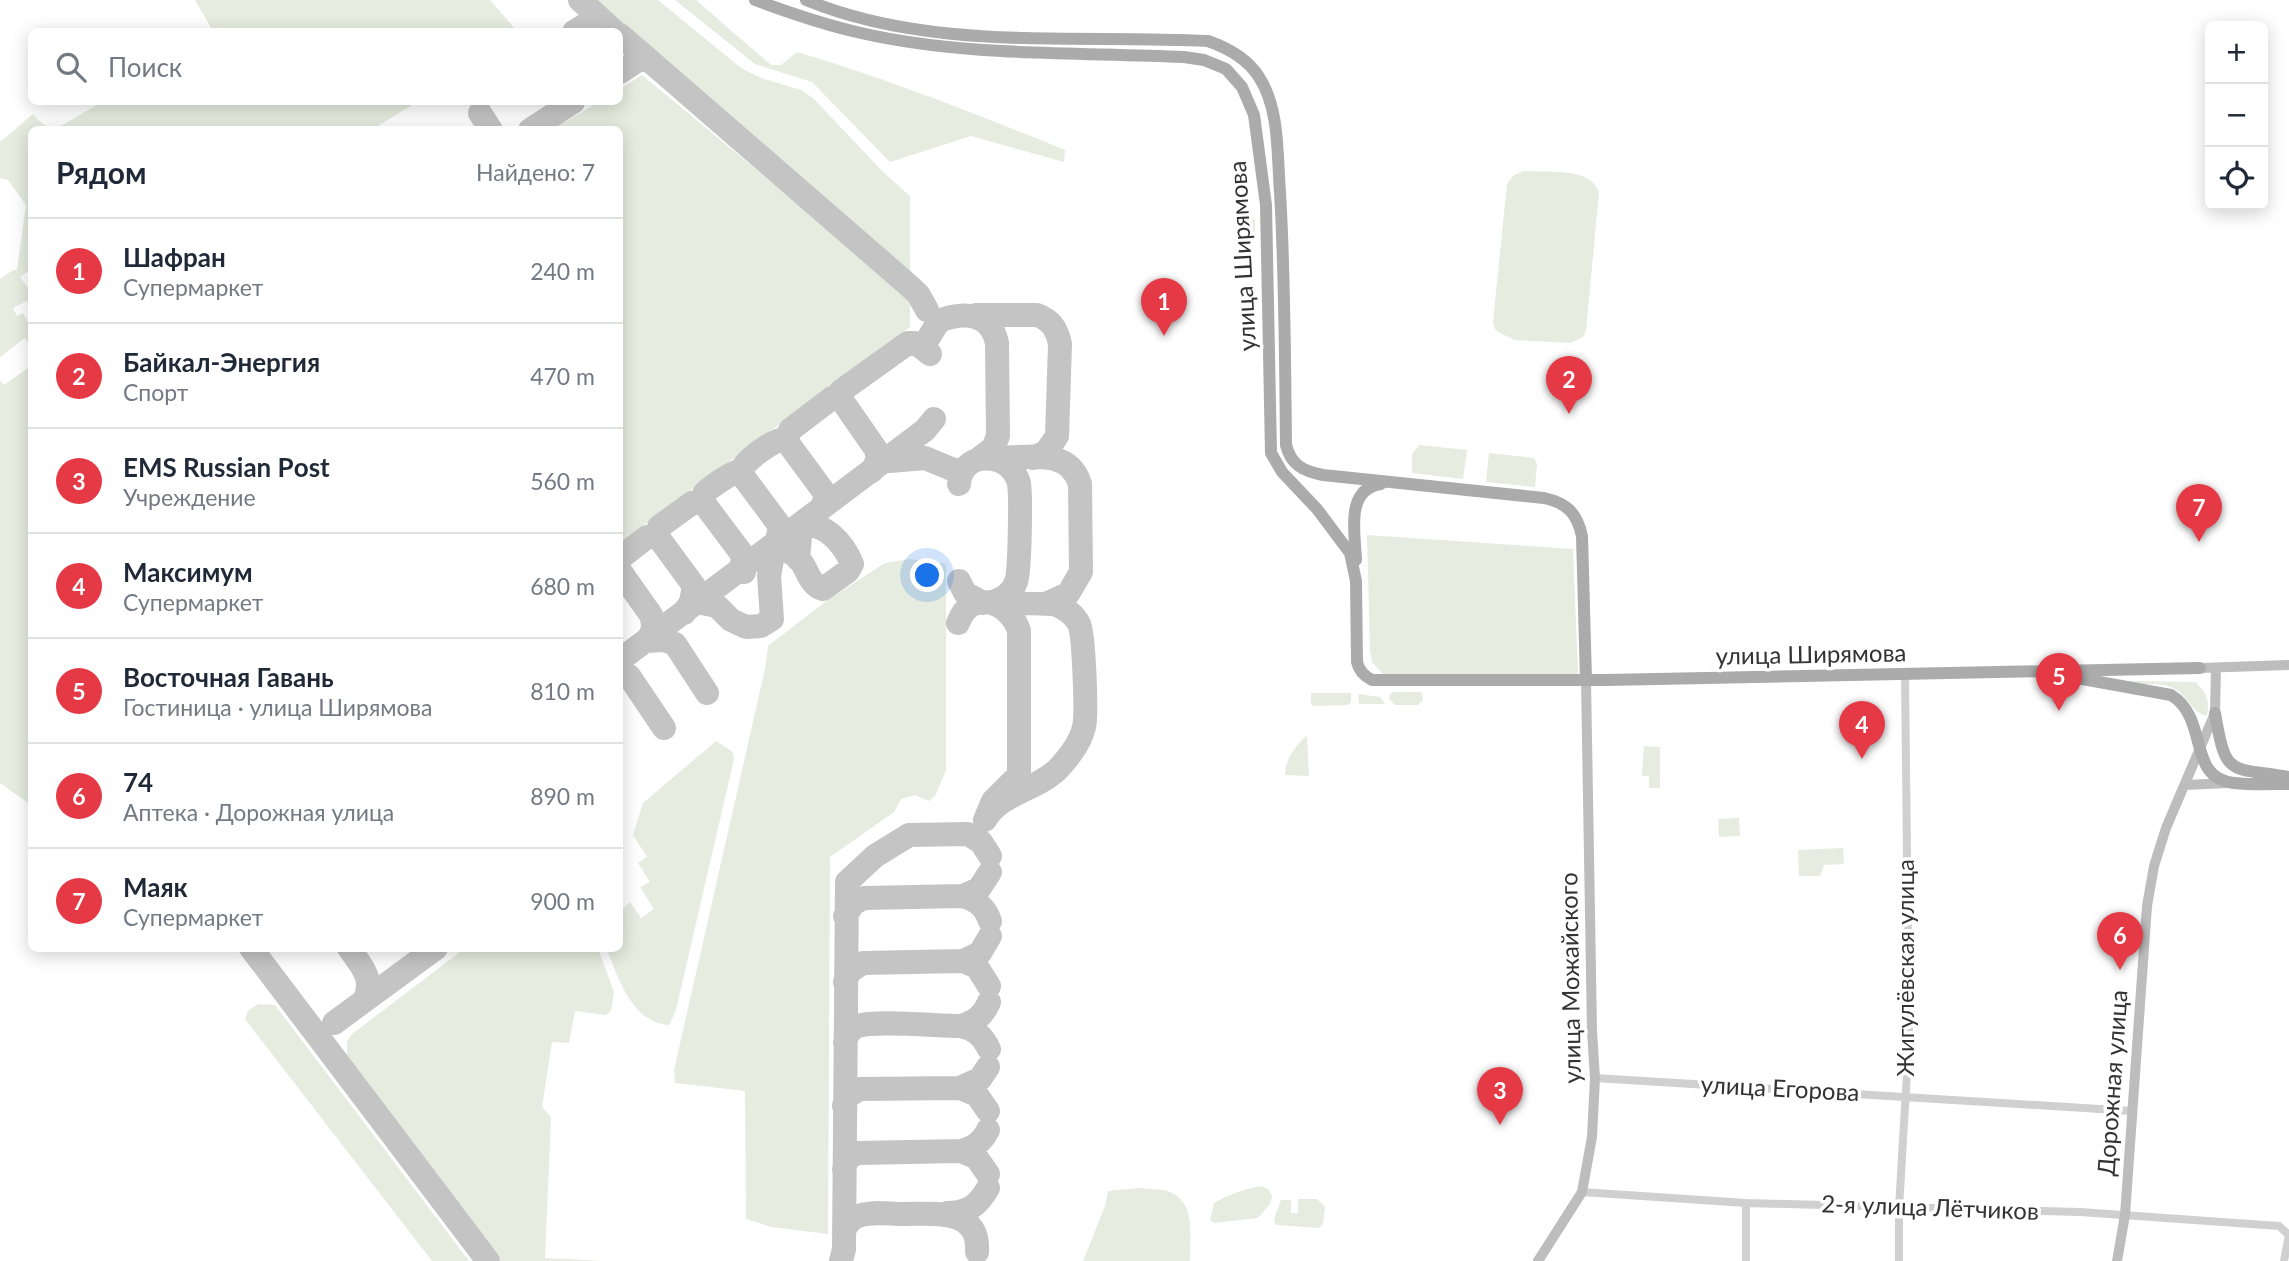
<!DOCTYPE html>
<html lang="ru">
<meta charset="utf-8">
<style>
:root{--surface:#fff;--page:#f6f6f7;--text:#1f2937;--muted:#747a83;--line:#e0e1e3;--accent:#e63946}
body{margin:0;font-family:Lato,sans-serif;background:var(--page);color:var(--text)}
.controls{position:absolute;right:21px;top:21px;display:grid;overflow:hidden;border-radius:10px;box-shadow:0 4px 18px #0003}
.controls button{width:63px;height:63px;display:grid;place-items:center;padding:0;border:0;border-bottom:2px solid var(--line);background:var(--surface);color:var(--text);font:35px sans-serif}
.you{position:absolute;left:928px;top:576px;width:24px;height:24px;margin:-18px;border:5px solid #fff;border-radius:50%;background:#1a73e8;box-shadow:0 0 0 10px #1a73e833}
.badge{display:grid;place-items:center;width:46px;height:46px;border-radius:50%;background:var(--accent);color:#fff;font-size:23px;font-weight:700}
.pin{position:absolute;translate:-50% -58px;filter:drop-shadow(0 2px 4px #0008)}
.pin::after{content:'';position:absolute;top:37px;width:24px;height:21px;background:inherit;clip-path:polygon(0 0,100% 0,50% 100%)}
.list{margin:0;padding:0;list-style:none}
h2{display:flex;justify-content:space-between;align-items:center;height:91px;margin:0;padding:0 28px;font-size:30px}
h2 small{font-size:23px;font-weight:400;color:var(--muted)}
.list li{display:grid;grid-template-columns:46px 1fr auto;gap:21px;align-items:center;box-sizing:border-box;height:105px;padding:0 28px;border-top:2px solid var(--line)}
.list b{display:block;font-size:26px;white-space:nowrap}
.list p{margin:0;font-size:23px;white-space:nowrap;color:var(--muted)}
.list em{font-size:23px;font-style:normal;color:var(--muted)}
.icon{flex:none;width:38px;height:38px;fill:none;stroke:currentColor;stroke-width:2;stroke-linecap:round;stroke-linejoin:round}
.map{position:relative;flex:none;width:2289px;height:1261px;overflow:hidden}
.search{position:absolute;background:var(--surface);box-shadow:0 4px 18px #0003;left:28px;top:28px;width:595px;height:77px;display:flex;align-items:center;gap:18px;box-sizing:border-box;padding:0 24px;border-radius:10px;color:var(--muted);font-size:26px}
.panel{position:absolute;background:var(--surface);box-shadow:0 4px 18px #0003;left:28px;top:126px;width:595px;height:826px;border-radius:10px}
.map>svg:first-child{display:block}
.green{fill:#e6ecdf}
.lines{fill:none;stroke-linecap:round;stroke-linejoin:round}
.taxiway{stroke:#c4c4c4;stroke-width:24}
.street{stroke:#d0d0d0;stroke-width:8}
.secondary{stroke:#bdbdbd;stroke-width:10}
.primary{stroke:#ababab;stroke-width:12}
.labels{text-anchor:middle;stroke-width:7;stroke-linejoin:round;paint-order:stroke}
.street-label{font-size:24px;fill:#333;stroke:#fff}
</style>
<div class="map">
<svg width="2289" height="1261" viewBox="0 0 2289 1261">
<rect width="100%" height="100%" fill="#fff"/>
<path class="green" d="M 195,0 L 490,0 L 517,31 L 209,31 L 211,28 Z
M 595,0 L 658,0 L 741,68 L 761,78 L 801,90 L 814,99 L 884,173 L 910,196 L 910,271 Z
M 675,0 L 696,0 L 771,65 L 781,65 L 797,52 C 888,79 976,114 1065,150 L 1064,162 L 971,136 L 890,162 L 812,82 L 755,64 Z
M 642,75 L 910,297 L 910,327 L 620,543 L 620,130 L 553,129 L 599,102 L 620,102 L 620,89 Z
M 102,102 L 417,102 L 373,129 L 32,130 L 31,269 L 20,277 L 31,292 L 31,311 L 27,301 L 13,308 L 17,316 L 23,313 C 29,324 33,331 29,343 L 25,338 L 0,357 L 0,279 L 13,270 L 17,270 L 26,205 L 8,180 L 0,178 L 0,142 L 33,114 C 39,122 47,129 57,128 Z
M 1524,171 C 1547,173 1589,166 1599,192 L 1586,331 L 1583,337 L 1571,343 L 1515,340 L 1500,333 L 1495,329 L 1493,322 L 1507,184 L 1514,175 Z
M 1245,211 L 1255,220 L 1255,241 L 1246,238 Z
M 31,366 L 31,805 L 0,783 L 0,380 L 4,385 Z
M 1419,445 L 1467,450 L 1463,479 L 1412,473 L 1412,454 Z
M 1489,453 L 1534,458 L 1537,464 L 1535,487 L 1486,482 Z
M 1367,535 L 1573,549 L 1578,674 L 1384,675 L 1372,662 L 1370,650 Z
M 910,559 L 946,564 L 946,770 L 935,796 L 929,801 L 915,795 L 901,799 L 894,812 L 830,857 L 828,1234 L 771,1227 L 746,1219 L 745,1091 L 675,1083 L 674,1070 L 765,669 L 768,646 L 825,602 L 885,563 Z
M 2129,681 L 2195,682 C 2207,693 2210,700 2207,716 C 2193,713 2189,699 2178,691 C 2165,681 2143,685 2128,684 Z
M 1393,692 L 1420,692 L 1422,693 L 1423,700 L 1418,705 L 1395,705 L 1389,699 L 1390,694 Z
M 1311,693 L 1351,693 L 1351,702 L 1348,705 L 1314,706 L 1311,704 Z
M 1358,694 L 1380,697 L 1385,704 L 1359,704 Z
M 1307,735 L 1309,776 L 1285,775 C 1286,757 1295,747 1307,735 Z
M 716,741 L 733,752 L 734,759 L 676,1010 L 669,1025 C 633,1023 618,979 607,949 L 620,948 L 620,912 L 630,902 L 641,918 L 654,909 L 640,887 L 650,882 L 638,863 L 647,857 L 633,835 L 643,803 Z
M 1644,746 L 1660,747 L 1660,788 L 1649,788 L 1649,776 L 1642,776 Z
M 1739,818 L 1740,836 L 1719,837 L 1718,819 Z
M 1843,848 L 1844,864 L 1824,865 L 1820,876 L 1799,876 L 1798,850 Z
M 464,949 L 598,949 L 614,992 L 611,1011 L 606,1015 L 575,1011 L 569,1043 L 552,1042 L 542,1107 L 551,1117 L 545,1258 L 604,1261 L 500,1261 L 347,1058 L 347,1041 L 352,1034 Z
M 258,1004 L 275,1005 L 469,1261 L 432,1261 L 245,1019 L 248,1011 Z
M 1262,1186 L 1268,1189 L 1272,1196 L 1270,1204 L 1258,1218 L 1214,1223 L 1210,1220 L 1214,1203 C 1228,1195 1246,1188 1262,1186 Z
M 1139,1188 C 1148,1189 1159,1189 1167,1191 C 1198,1201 1189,1238 1190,1261 L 1083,1261 L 1105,1206 L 1108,1191 Z
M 1298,1199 L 1317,1199 L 1325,1207 L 1323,1224 L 1319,1228 L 1276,1225 L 1274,1219 L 1281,1200 L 1291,1200 L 1291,1213 L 1298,1213 Z"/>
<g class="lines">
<path class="taxiway" d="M 580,0 L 615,32
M 574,32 L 593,20 L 603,21
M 620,35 L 906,283 L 918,294 L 927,310
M 620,72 L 640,59 L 649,61
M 480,113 L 491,130
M 530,130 L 573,102
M 976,315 L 1037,315 C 1051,320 1057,329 1060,344 L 1057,436 L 1046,452 L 1033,458
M 929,337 L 939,321 C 964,311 991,313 997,343 L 998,436 L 993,448 L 980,458
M 841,399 L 841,391 L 908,343 L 916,343 L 930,354
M 787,440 L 790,430 L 832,398 L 841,399 L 877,451 L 877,461 L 872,471
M 996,458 C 1026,458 1069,447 1080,484 L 1081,572 L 1068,594 L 1048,603
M 885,459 L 890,461 L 925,458 L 954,470
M 741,472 C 743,461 773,440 785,439 L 824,492 L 825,501 L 820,509
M 959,484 C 961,454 1001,450 1015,474 C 1016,476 1019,481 1019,484 C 1021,495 1020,572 1016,582 C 1012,593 1004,598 993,602
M 706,506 C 704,502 702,499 704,494 C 708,488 733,472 739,471 L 780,526 L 777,541
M 658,537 L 659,527 L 692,503 L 700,502 L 706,506 L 742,554 L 743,565 L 737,572 L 744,572
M 620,558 L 647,537 L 658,537 L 694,586 L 691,602 L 684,613
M 620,571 L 651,615 C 654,625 654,633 646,641 L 664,640 L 675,644 L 707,693
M 959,581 L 965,593 L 983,603
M 697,602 L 717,606 L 731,620 L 746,627 L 761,626 L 772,619 L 769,576 L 775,543 C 783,548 792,552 799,559 C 808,569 809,585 823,589 L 848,571 L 852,564 C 843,542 825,523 801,524 L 798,559
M 958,623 C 970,588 1010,601 1019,631 L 1019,775 L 993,801 L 985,820 C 1000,793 1038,790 1059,768 C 1069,757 1081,741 1084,727 C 1087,715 1084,634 1079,624 C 1074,614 1065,608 1054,604 L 993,602
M 620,660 L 925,430 L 934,419
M 620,671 L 629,676 L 664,728
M 963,896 C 977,900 985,907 990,921
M 845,916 L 854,903 L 864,898 L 963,896 L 979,889 L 990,872
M 251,948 L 488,1261
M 349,948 C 362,967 375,979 364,1001
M 963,961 L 977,967 L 989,986
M 845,982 L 850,971 L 863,963 L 963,961 L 980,953 L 990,936
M 334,1023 L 436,948
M 960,1026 C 975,1029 982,1035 989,1049
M 845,1043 C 846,1035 850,1029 858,1026 C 875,1020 938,1026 960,1026 C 975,1022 983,1016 989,1002
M 960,1088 L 980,1079 L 988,1067
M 844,1106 L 846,1098 L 859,1089 L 960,1088 L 977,1095 L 988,1111
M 961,1151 L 976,1157 L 988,1174
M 844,1170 C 845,1161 849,1156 858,1153 L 961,1151 C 975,1147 982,1142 988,1130
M 947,1213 C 967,1213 978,1206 988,1188
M 844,1231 C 847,1223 851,1219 858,1216 C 871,1211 889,1214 902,1214 C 932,1214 980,1207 977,1252
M 841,1261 L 844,1249 L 847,882 L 875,856 L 909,835 L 968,834 L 981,842 L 990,856"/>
<path class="street" d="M 1595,1078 L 2132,1111
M 1582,1192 L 1746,1203 L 2080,1212 L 2279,1226 L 2289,1235 L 2284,1261
M 1746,1261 L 1746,1203
M 1899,1261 L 1899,1208 L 1909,1038 L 1905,674"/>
<path class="secondary" d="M 2200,668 L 2289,665
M 2185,785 L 2228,783
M 1538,1261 L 1582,1192 L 1592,1137 L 1595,1078 L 1592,1031 L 1586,680
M 2117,1261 L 2125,1215 L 2147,906 L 2154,866 L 2166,828 L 2215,713 L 2216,668"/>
<path class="primary" d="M 755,0 C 790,13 825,25 861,33 C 966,57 1077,52 1184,57 L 1204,60 L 1226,69 L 1242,87 L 1254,115 L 1266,205 L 1271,453 L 1282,472 L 1317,509 L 1350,553 L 1356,581 L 1357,662 C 1359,671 1364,676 1372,680 L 1606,680 L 2200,668
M 806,0 C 932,52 1075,34 1208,41 C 1228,48 1247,58 1259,77 C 1280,109 1277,156 1280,192 C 1285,277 1285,361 1286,445 C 1291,465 1303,471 1323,475 L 1544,498 C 1567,503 1577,513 1582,536 L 1586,680
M 1356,560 C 1355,533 1345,489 1381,484
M 2066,676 L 2171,695 C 2210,719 2186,778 2234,783 C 2251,785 2271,784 2289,784
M 2215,713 C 2226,778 2229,767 2289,777"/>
</g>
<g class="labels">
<g class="street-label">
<text transform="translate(1243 256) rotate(-93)" y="8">улица Ширямова</text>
<text transform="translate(1811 655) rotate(-1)" y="8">улица Ширямова</text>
<text transform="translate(1906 968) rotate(-90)" y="8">Жигулёвская улица</text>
<text transform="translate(1571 978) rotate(-91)" y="8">улица Можайского</text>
<text transform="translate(2113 1083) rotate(-86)" y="8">Дорожная улица</text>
<text transform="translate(1780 1089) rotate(3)" y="8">улица Егорова</text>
<text transform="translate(1930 1208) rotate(2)" y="8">2-я улица Лётчиков</text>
</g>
</g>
</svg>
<div class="controls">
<button>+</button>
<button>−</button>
<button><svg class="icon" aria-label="locate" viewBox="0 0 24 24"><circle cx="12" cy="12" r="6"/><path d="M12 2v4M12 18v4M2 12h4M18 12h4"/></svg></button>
</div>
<div class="you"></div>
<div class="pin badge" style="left:1164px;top:336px">1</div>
<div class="pin badge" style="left:1569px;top:414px">2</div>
<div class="pin badge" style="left:1500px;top:1125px">3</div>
<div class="pin badge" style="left:1862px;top:759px">4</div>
<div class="pin badge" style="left:2059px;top:711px">5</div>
<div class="pin badge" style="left:2120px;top:970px">6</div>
<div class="pin badge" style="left:2199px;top:542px">7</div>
<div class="search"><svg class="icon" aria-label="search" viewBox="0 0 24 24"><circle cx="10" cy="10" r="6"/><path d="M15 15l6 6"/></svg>Поиск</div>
<section class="panel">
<h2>Рядом<small>Найдено: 7</small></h2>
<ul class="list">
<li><span class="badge">1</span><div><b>Шафран</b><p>Супермаркет</p></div><em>240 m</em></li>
<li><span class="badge">2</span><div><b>Байкал-Энергия</b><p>Спорт</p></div><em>470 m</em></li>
<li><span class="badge">3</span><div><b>EMS Russian Рost</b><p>Учреждение</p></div><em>560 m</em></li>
<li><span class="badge">4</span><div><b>Максимум</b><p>Супермаркет</p></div><em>680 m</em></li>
<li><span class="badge">5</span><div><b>Восточная Гавань</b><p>Гостиница · улица Ширямова</p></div><em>810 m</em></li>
<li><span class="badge">6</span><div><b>74</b><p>Аптека · Дорожная улица</p></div><em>890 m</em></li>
<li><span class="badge">7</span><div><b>Маяк</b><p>Супермаркет</p></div><em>900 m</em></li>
</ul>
</section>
</div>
